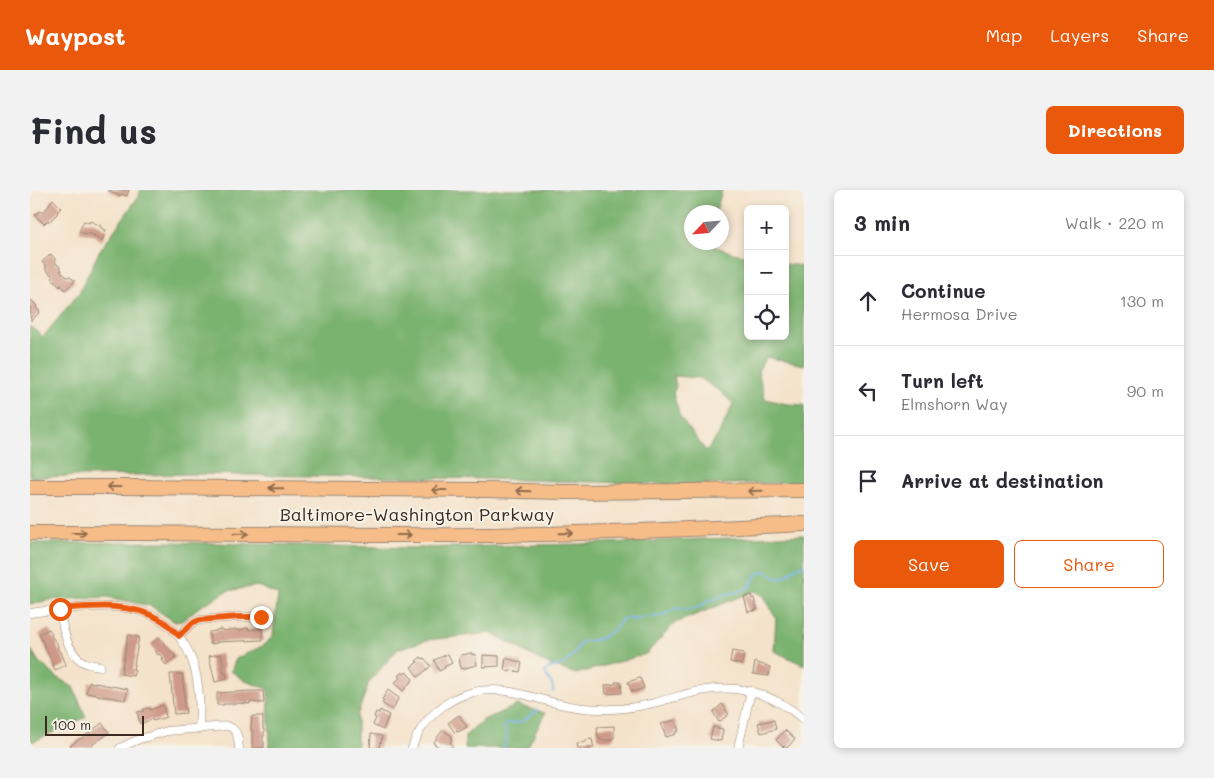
<!DOCTYPE html>
<meta charset="utf-8">
<style>
:root{--surface:#fff;--page:#f2f2f3;--text:#2b2b33;--muted:#7c7c81;--line:#e1e1e2;--accent:#ea580c}
body{margin:0;font-family:Mali,sans-serif;background:var(--page);color:var(--text)}
.controls{position:absolute;right:15px;top:15px;display:grid;overflow:hidden;border-radius:8px;box-shadow:0 2px 8px #0003}
.controls button{width:45px;height:45px;display:grid;place-items:center;padding:0;border:0;border-bottom:1px solid var(--line);background:var(--surface);color:var(--text);font:25px sans-serif}
.compass{position:absolute;left:654px;top:15px;width:45px;height:45px;border-radius:50%;background:var(--surface);box-shadow:0 2px 8px #0003;rotate:244deg}
.scale{position:absolute;left:15px;bottom:12px;width:99px;box-sizing:border-box;padding-left:5px;border:2px solid #3b2a1e;border-top:0;font-size:14px;line-height:18px;white-space:nowrap;color:#3b2a1e;-webkit-text-stroke:4px #f7f3e8;paint-order:stroke}
.stop{position:absolute;width:15px;height:15px;margin:-11px;border:4px solid #ea580c;border-radius:50%;background:#fff}
.stop.end{background:#ea580c;border-color:#fff;box-shadow:0 1px 5px #0008}
.list{margin:0;padding:0;list-style:none}
h2{display:flex;justify-content:space-between;align-items:center;height:65px;margin:0;padding:0 20px;font-size:21px}
h2 small{font-size:16px;font-weight:400;color:var(--muted)}
.list li{display:grid;grid-template-columns:32px 1fr auto;gap:15px;align-items:center;box-sizing:border-box;height:90px;padding:0 20px;border-top:1px solid var(--line)}
.list b{display:block;font-size:19px;white-space:nowrap}
.list p{margin:0;font-size:16px;white-space:nowrap;color:var(--muted)}
.list em{font-size:16px;font-style:normal;color:var(--muted)}
.actions{display:flex;gap:10px;padding:15px 20px}
.actions a{flex:1;padding:11px 0;border:1px solid var(--accent);border-radius:8px;text-align:center;font-size:18px;color:var(--accent)}
.actions .main{background:var(--accent);color:#fff}
.icon{flex:none;width:28px;height:28px;fill:none;stroke:currentColor;stroke-width:2;stroke-linecap:round;stroke-linejoin:round}
.map{position:relative;flex:none;width:774px;height:558px;overflow:hidden;border-radius:8px}
header{display:flex;align-items:center;gap:30px;box-sizing:border-box;height:70px;padding:0 25px;background:var(--accent);color:#fff}
header strong{font-size:24px}
nav{display:flex;gap:28px;margin-inline-start:auto;font-size:18px}
.intro{display:flex;align-items:center;justify-content:space-between;box-sizing:border-box;height:120px;padding:0 30px}
h1{margin:0;font-size:35px}
.button{padding:12px 22px;border-radius:8px;background:var(--accent);color:#fff;font-size:18px;font-weight:700}
main{display:flex;gap:30px;padding:0 30px}
aside{flex:1;background:var(--surface);border-radius:8px;box-shadow:0 2px 8px #0003}
.map>svg:first-child{display:block}
.forest{fill:#7ab26f;stroke:#5a6e46;fill-rule:evenodd}
.lines{fill:none;stroke-linecap:round;stroke-linejoin:round}
.stream{stroke:#70afe3;stroke-width:2}
.building{fill:#ce9988}
.street-casing{stroke:#988674;stroke-width:9}
.highway-casing{stroke:#988674;stroke-width:16}
.street{stroke:#fff;stroke-width:8}
.highway{stroke:#f7bd88;stroke-width:14}
.oneway{stroke:#906c4e}
.route{stroke:#ea580c;stroke-width:6}
.labels{text-anchor:middle;stroke-width:4;stroke-linejoin:round;paint-order:stroke}
.street-label{font-size:18px;fill:#3b2a1e;stroke:#f7f3e8}
</style>
<header>
<strong>Waypost</strong>
<nav><a>Map</a><a>Layers</a><a>Share</a></nav>
</header>
<div class="intro"><h1>Find us</h1><a class="button">Directions</a></div>
<main>
<div class="map">
<svg width="774" height="558" viewBox="0 0 774 558">
<rect width="100%" height="100%" fill="#f7f3e8"/>
<filter id="ink" filterUnits="userSpaceOnUse"><feTurbulence type="fractalNoise" baseFrequency=".02" numOctaves="2"/><feDisplacementMap in="SourceGraphic" scale="10" xChannelSelector="R" yChannelSelector="G"/><feConvolveMatrix kernelMatrix="1 2 1 2 8 2 1 2 1" color-interpolation-filters="sRGB"/></filter>
<filter id="wash" filterUnits="userSpaceOnUse"><feTurbulence type="fractalNoise" baseFrequency=".0096" numOctaves="4" result="noise"/><feDisplacementMap in="SourceGraphic" scale="20" xChannelSelector="R" yChannelSelector="G"/><feGaussianBlur stdDeviation="1.12" result="paint"/><feColorMatrix in="noise" values="0 0 0 0 0 0 0 0 0 0 0 0 0 0 0 0 0 1.4 0 .05"/><feComposite in="paint" operator="in"/></filter>
<g filter="url(#wash)">
<rect width="100%" height="100%" fill="#f4e2ca"/>
<path class="forest" d="M 111,0 L 692,0 L 686,22 L 662,22 L 662,52 L 678,53 L 678,54 L 703,63 L 718,66 L 718,146 L 755,146 L 755,74 L 774,76 L 774,175 L 736,167 L 728,181 L 735,209 L 757,214 L 774,215 L 774,292 L 663,295 L 459,289 L 162,284 L 0,287 L 0,136 L 13,147 L 49,103 L 69,62 L 106,10 ZM 644,186 L 670,188 L 691,202 L 703,214 L 687,247 L 676,261 L 650,227 L 643,203 L 646,197 Z
M 774,345 L 774,475 L 744,461 L 746,428 L 734,406 L 725,401 L 645,433 L 616,464 L 546,484 L 513,472 L 462,443 L 397,450 L 368,459 L 339,492 L 327,526 L 327,558 L 240,558 L 238,499 L 215,491 L 201,481 L 206,469 L 236,454 L 243,445 L 248,405 L 228,396 L 197,401 L 169,417 L 152,431 L 145,432 L 121,416 L 77,407 L 21,410 L 0,414 L 0,353 L 141,352 L 386,358 L 550,354 Z
M 0,458 L 9,472 L 28,488 L 43,497 L 56,527 L 0,553 Z
M 487,515 L 515,523 L 497,558 L 435,558 L 435,546 L 451,531 Z"/>
<g class="lines">
<path class="stream" d="M 523,502 C 524,491 517,491 515,482 L 519,478 L 531,475 L 536,472 L 546,462 L 549,455 L 553,451 L 560,451 L 572,448 L 587,437 L 592,429 L 599,428 L 605,430 L 614,427 L 631,426 L 647,418 L 656,420 L 672,416 L 678,410 C 686,411 689,406 696,404 C 704,402 712,402 719,397 C 726,390 720,385 735,381 C 760,401 758,373 774,376
M 473,558 C 478,550 478,545 474,537 L 475,534 L 491,532 L 508,520"/>
</g>
<g id="blocks">
<path class="building" d="M 77,0 L 99,0 L 97,6 L 91,4 L 90,6 Z
M 23,9 L 31,18 L 27,22 L 28,23 L 19,32 L 18,30 L 14,34 L 5,25 L 10,21 L 13,22 L 19,16 L 19,14 Z
M 54,31 L 59,33 L 60,31 L 71,36 L 71,38 L 76,40 L 72,51 L 66,48 L 65,46 L 58,43 L 57,44 L 49,42 Z
M 21,64 L 25,69 L 25,72 L 29,76 L 32,80 L 30,81 L 37,87 L 40,87 L 45,91 L 35,100 L 31,95 L 30,97 L 22,88 L 23,87 L 15,78 L 17,77 L 12,72 Z
M 0,109 L 7,116 L 6,117 L 10,122 L 1,131 Z
M 721,405 L 722,409 L 724,408 L 727,420 L 718,422 L 714,407 Z
M 218,438 L 219,440 L 232,438 L 233,450 L 187,452 L 187,453 L 180,454 L 179,442 L 186,441 L 186,440 L 190,439 L 193,440 L 193,441 L 206,439 L 206,440 L 212,440 L 212,439 Z
M 19,439 L 22,444 L 21,446 L 23,448 L 27,453 L 28,457 L 27,457 L 30,463 L 31,462 L 36,475 L 25,480 L 22,474 L 23,474 L 9,444 Z
M 98,445 L 109,447 L 103,480 L 105,480 L 103,486 L 91,484 Z
M 129,447 L 142,462 L 146,467 L 136,475 L 132,470 L 134,469 L 129,464 L 128,465 L 121,454 Z
M 702,461 L 714,463 L 712,475 L 700,472 Z
M 442,463 L 442,465 L 445,464 L 447,475 L 431,479 L 429,468 L 431,467 L 431,465 Z
M 191,464 L 194,476 L 193,477 L 194,483 L 196,483 L 197,489 L 185,492 L 179,466 Z
M 418,464 L 422,473 L 414,477 L 415,478 L 409,481 L 404,470 Z
M 453,465 L 469,466 L 469,476 L 453,477 Z
M 391,467 L 392,469 L 394,468 L 401,476 L 388,487 L 381,477 L 388,472 L 386,471 Z
M 476,468 L 492,473 L 490,482 L 480,480 L 480,482 L 474,480 Z
M 725,472 L 740,477 L 739,486 L 723,484 Z
M 372,482 L 374,484 L 376,482 L 383,489 L 373,501 L 364,493 L 370,488 L 368,486 Z
M 140,484 L 152,484 L 155,510 L 154,517 L 155,517 L 156,523 L 144,524 Z
M 610,488 L 614,498 L 602,502 L 598,492 Z
M 59,492 L 98,499 L 95,510 L 56,503 Z
M 585,492 L 591,492 L 592,503 L 576,504 L 575,495 L 586,494 Z
M 358,500 L 369,508 L 365,514 L 366,515 L 362,520 L 352,513 L 354,511 L 352,510 L 353,508 Z
M 220,501 L 233,501 L 234,513 L 220,512 L 220,514 L 207,513 L 207,514 L 194,514 L 194,515 L 187,515 L 187,503 Z
M 692,514 L 696,519 L 695,520 L 699,524 L 689,532 L 683,522 Z
M 133,515 L 136,527 L 123,531 L 122,529 L 110,534 L 107,522 L 114,521 L 113,519 L 120,518 L 120,520 Z
M 350,520 L 359,525 L 353,540 L 343,535 L 346,528 L 344,527 L 346,522 L 349,523 Z
M 429,525 L 437,537 L 428,542 L 427,541 L 425,543 L 418,533 Z
M 222,526 L 233,526 L 233,539 L 234,539 L 234,546 L 233,546 L 233,552 L 234,552 L 234,558 L 222,558 L 222,540 L 221,540 L 221,536 Z
M 645,530 L 649,541 L 645,542 L 646,544 L 636,547 L 631,534 Z
M 744,530 L 746,539 L 731,543 L 728,533 Z
M 72,533 L 79,542 L 74,547 L 68,550 L 59,558 L 42,558 L 40,556 L 51,548 L 51,549 Z
M 584,536 L 584,548 L 582,548 L 582,550 L 570,550 L 570,548 L 568,548 L 567,537 Z
M 683,537 L 693,539 L 691,551 L 680,549 Z
M 413,540 L 422,546 L 421,548 L 422,549 L 420,553 L 423,555 L 421,558 L 410,558 L 403,553 Z
M 755,540 L 765,549 L 757,558 L 754,556 L 753,557 L 746,550 Z
M 341,544 L 352,546 L 351,553 L 350,552 L 349,558 L 340,558 Z
M 562,549 L 564,558 L 547,558 L 546,553 L 556,552 L 556,550 Z"/>
</g>
</g>
<g filter="url(#ink)">
<use href="#blocks" fill-opacity="0" stroke="#988674" stroke-width="1"/>
<g class="lines">
<g class="street-casing">
<path id="street" d="M 30,419 C 32,437 38,468 58,474 C 62,475 66,475 70,476
M 0,423 C 20,420 41,418 61,417 C 73,417 85,416 96,418 C 140,424 163,455 168,496 C 170,511 170,524 169,539
M 149,446 L 162,433 L 170,430 L 209,427 L 231,427
M 90,558 L 107,550 L 137,541 L 197,536 C 208,539 208,548 209,558
M 382,558 C 391,530 416,508 444,502 C 473,495 502,508 530,514 C 543,517 558,519 571,519 C 590,520 609,517 628,512 C 654,505 678,496 706,499 C 732,502 755,513 774,530
M 708,558 L 721,501"/>
</g>
<g class="highway-casing">
<path id="highway" d="M 0,297 L 93,297 L 457,300 L 534,302 L 774,300
M 0,343 C 153,342 306,346 459,345 C 564,344 669,339 774,334"/>
</g>
<use href="#street" class="street"/>
<use href="#highway" class="highway"/>
</g>
<defs><path id="oneway-shaft" d="M-6 0H5M1.5-3L5.5 0L1.5 3" fill="none" stroke-width="1.6" stroke-linecap="round" stroke-linejoin="round" transform="scale(1.25)"/></defs>
<g class="oneway">
<use href="#oneway-shaft" transform="translate(84 297) rotate(180)"/>
<use href="#oneway-shaft" transform="translate(246 298) rotate(-179)"/>
<use href="#oneway-shaft" transform="translate(409 300) rotate(-180)"/>
<use href="#oneway-shaft" transform="translate(493 301) rotate(-178)"/>
<use href="#oneway-shaft" transform="translate(725 301) rotate(179)"/>
<use href="#oneway-shaft" transform="translate(49 343)"/>
<use href="#oneway-shaft" transform="translate(536 343) rotate(-1)"/>
<use href="#oneway-shaft" transform="translate(211 344) rotate(1)"/>
<use href="#oneway-shaft" transform="translate(374 345)"/>
</g>
</g>
<g class="lines" filter="url(#ink)">
<path class="route" d="M 30,419 C 63,416 101,412 131,430 C 138,434 143,440 149,446 L 162,433 L 170,430 L 209,427 L 231,427"/>
</g>
<g class="labels">
<g class="street-label">
<text x="387" y="331">Baltimore-Washington Parkway</text>
</g>
</g>
</svg>
<div class="controls">
<button>+</button>
<button>−</button>
<button><svg class="icon" aria-label="locate" viewBox="0 0 24 24"><circle cx="12" cy="12" r="6"/><path d="M12 2v4M12 18v4M2 12h4M18 12h4"/></svg></button>
</div>
<svg class="compass" viewBox="-18 -18 36 36"><path d="M0-13l5 13h-10z" fill="#e53935"/><path d="M0 13l5-13h-10z" fill="#7c7c81"/></svg>
<div class="scale">100 m</div>
<div class="stop" style="left:30px;top:419px"></div>
<div class="stop end" style="left:231px;top:427px"></div>
</div>
<aside>
<h2>3 min<small>Walk · 220 m</small></h2>
<ul class="list">
<li><svg class="icon" aria-label="ahead" viewBox="0 0 24 24"><path d="M12 20V5M6 11l6-6 6 6"/></svg><div><b>Continue</b><p>Hermosa Drive</p></div><em>130 m</em></li>
<li><svg class="icon" aria-label="left" viewBox="0 0 24 24"><path d="M17 20v-9H6M10 6l-5 5 5 5"/></svg><div><b>Turn left</b><p>Elmshorn Way</p></div><em>90 m</em></li>
<li><svg class="icon" aria-label="arrive" viewBox="0 0 24 24"><path d="M6 21V4h12l-3 4 3 4H6"/></svg><div><b>Arrive at destination</b></div></li>
</ul>
<div class="actions"><a class="main">Save</a><a>Share</a></div>
</aside>
</main>
